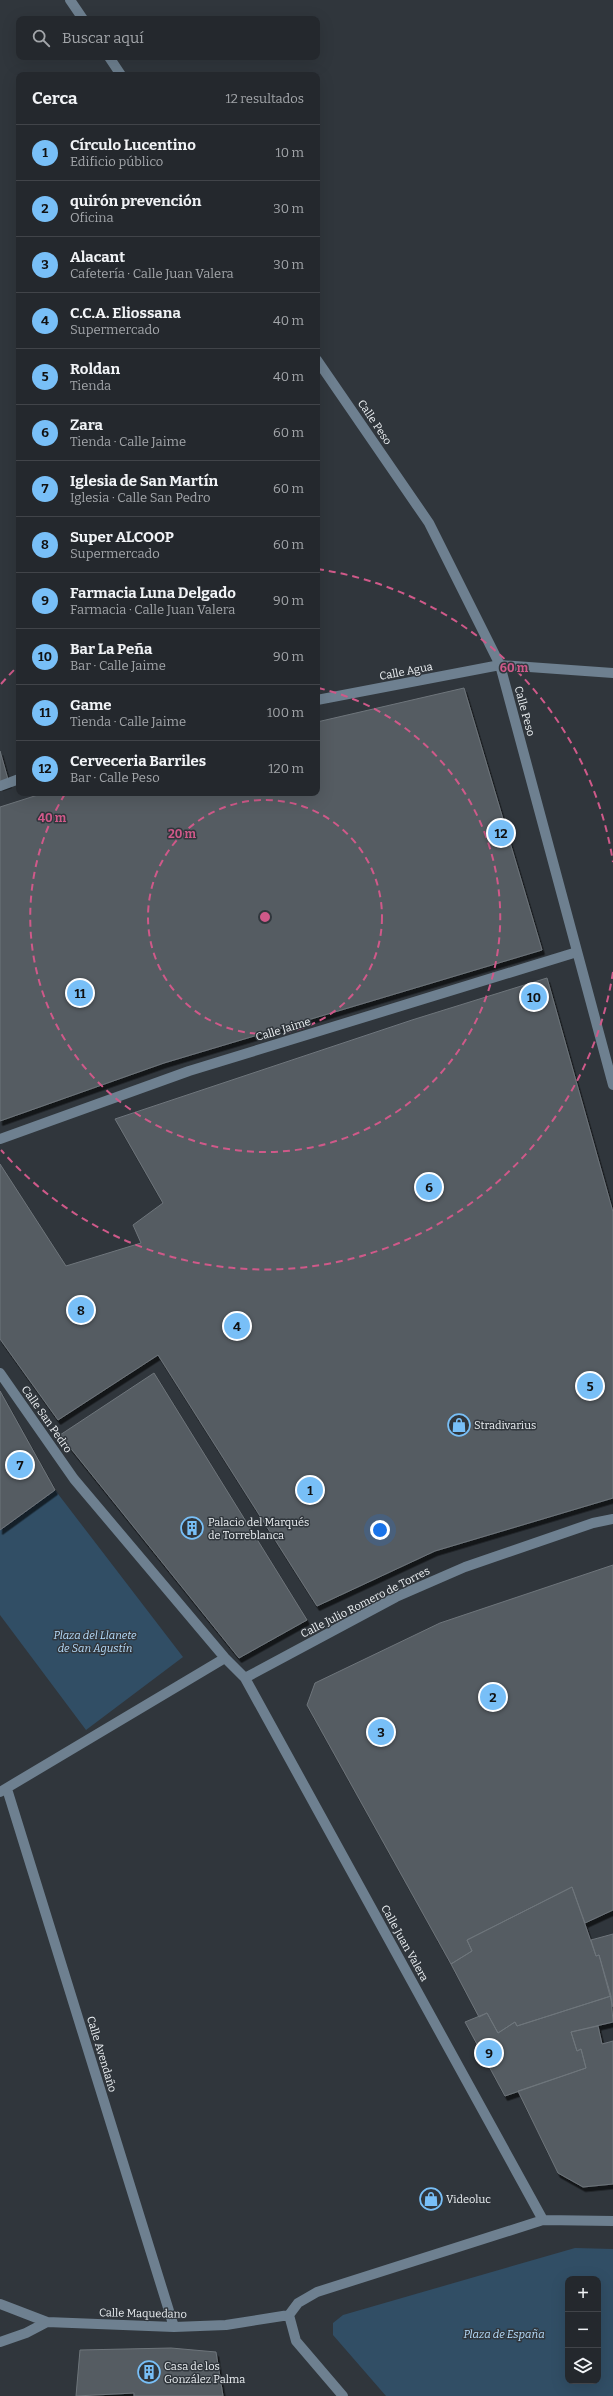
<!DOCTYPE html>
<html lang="es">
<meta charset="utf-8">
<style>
:root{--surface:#24282d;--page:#303439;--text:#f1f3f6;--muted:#a3a6aa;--line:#414449;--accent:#78bff7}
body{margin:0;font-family:Bitter,serif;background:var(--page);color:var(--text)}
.controls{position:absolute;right:12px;bottom:12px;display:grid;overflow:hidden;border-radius:8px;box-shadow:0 4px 16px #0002}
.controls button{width:36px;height:36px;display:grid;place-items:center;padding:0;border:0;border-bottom:1px solid var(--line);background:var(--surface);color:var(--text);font:20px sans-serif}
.you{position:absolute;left:380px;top:1530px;width:14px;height:14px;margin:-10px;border:3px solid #fff;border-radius:50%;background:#1a73e8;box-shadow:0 0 0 6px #1a73e833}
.badge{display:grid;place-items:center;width:26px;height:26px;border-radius:50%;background:var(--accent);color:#111;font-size:13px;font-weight:700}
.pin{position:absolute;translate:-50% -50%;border:2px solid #fff;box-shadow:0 1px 4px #0006}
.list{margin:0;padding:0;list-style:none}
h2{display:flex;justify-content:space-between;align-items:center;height:52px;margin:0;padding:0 16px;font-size:17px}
h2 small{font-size:13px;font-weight:400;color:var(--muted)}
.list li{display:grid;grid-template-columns:26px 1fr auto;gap:12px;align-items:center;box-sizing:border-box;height:56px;padding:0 16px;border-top:1px solid var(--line)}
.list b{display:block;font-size:15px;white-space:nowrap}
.list p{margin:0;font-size:13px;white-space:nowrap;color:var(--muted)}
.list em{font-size:13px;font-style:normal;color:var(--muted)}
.icon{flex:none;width:22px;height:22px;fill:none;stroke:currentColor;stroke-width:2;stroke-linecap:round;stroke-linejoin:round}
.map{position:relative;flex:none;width:613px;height:2396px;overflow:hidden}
.search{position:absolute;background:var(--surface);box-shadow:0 4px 16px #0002;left:16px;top:16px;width:304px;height:44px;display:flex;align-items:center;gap:10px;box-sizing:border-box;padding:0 14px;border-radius:8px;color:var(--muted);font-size:15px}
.panel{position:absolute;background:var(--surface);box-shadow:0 4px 16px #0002;left:16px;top:72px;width:304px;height:724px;border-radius:8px}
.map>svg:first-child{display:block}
.green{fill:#314e65;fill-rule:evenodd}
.building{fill:#555c62;stroke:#6e757b;filter:url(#shadow)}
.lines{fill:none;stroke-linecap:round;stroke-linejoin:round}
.minor{stroke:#6e8090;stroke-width:10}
.ring{fill:none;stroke:#cf5989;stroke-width:2;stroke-dasharray:7 5}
.labels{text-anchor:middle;stroke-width:3;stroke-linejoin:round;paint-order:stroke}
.street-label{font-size:11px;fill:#ecf0f3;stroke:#30363c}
.poi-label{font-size:11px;fill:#ecf0f3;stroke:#30363c;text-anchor:start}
.park-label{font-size:11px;font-style:italic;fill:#b7defe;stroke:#30363c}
.centre{fill:#cf5989;stroke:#30363c;stroke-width:2}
.ring-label{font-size:12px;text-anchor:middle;font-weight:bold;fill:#cf5989;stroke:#30363c;stroke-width:3;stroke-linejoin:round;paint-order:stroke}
</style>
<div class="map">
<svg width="613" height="2396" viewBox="0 0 613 2396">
<defs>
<filter id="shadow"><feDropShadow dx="2.5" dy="4.5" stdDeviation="0" flood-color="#0009"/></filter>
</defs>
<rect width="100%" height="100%" fill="#30363c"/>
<path class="green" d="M 55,1490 L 183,1657 L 86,1730 L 0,1615 L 0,1530 Z
M 575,2248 L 613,2249 L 613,2396 L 386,2396 L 333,2335 L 333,2323 L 343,2315 ZM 568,2279 L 598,2279 L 598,2381 L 568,2381 Z"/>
<path class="building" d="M 464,688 L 542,950 L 164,1063 L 0,1121 L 0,807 L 44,793 L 317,793 L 317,722 Z
M 0,751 L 9,783 L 0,786 Z
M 547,978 L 613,1212 L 613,1498 L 435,1551 L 317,1606 L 158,1355 L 58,1420 L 0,1339 L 0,1164 L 66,1266 L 141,1243 L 133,1225 L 163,1203 L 115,1119 L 412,1020 Z
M 154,1373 L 307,1620 L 239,1658 L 60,1435 Z
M 0,1391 L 55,1490 L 0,1530 Z
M 613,1565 L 613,1910 L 585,1923 L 572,1887 L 467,1940 L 472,1951 L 451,1964 L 307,1705 L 315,1683 L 440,1623 Z
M 572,1887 L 596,1956 L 599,1955 L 611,1996 L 517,2026 L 515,2022 L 498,2033 L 487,2013 L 479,2017 L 451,1964 L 472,1951 L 467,1940 Z
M 613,1934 L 613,2007 L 599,1955 L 596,1956 L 591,1940 Z
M 611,1996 L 613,2022 L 571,2032 L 577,2051 L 581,2049 L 586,2068 L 505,2096 L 465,2022 L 487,2013 L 498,2033 L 515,2022 L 517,2026 Z
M 598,2026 L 602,2044 L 613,2041 L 613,2184 L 583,2187 L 558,2173 L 518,2091 L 586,2068 L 581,2049 L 577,2051 L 571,2032 Z
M 171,2348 L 216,2352 L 223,2396 L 134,2396 L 134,2393 L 76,2396 L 80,2350 Z"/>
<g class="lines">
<path class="minor" d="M 70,0 L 83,19
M 109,57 L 121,75
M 317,360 L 429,523 L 500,665 L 613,1085
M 317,700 L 500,665 L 613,673
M 0,786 L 19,779
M 0,1139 L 189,1071 L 577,952
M 0,1373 L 74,1479 L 225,1658 L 245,1678 L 543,2220
M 245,1678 L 396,1597 L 465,1567 L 593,1523 L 613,1519
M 7,1789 L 174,2327
M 0,1792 L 225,1658
M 0,2304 L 47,2322
M 289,2315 L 298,2303 L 317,2292 L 543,2220 L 613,2221
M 289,2315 L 296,2341 L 343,2396
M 0,2342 L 26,2333 L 47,2322 L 174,2327 L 226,2325 L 289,2315"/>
</g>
<g class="ring">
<circle cx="265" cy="917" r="117"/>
<path d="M318 688A235 235 0 1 1 65 794"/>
<path d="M613 972A352 352 0 0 1 1 1150M1 684A352 352 0 0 1 18 666M317 569A352 352 0 0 1 613 862"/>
</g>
<defs>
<g id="shop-ring" transform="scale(1.15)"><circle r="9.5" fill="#30363c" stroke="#78bff7" stroke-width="1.5"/><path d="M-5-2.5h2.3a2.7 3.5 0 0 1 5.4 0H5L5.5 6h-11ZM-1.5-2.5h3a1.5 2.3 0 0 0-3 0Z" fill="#78bff7"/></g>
<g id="building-ring" transform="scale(1.15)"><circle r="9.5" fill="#30363c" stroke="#78bff7" stroke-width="1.5"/><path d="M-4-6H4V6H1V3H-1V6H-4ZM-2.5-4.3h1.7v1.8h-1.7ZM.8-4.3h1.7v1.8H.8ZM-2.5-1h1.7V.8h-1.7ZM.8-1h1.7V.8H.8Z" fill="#78bff7"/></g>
</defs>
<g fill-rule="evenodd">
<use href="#shop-ring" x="459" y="1425"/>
<use href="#building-ring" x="192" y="1528"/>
<use href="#shop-ring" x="431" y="2199"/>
<use href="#building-ring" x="149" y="2372"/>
</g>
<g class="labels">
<g class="street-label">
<text transform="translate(375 422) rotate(56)" y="4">Calle Peso</text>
<text transform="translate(406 671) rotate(-11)" y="4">Calle Agua</text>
<text transform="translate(525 711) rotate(75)" y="4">Calle Peso</text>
<text transform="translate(283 1029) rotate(-17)" y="4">Calle Jaime</text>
<text transform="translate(47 1419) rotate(55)" y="4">Calle San Pedro</text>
<text transform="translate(365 1602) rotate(-27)" y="4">Calle Julio Romero de Torres</text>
<text transform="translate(405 1943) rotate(61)" y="4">Calle Juan Valera</text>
<text transform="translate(102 2054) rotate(73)" y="4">Calle Avendaño</text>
<text transform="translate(143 2313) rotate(1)" y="4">Calle Maquedano</text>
</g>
<g class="poi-label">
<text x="474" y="1429">Stradivarius</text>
<text x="208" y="1526">Palacio del Marqués<tspan x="208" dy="13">de Torreblanca</tspan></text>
<text x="446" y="2203">Videoluc</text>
<text x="164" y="2370">Casa de los<tspan x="164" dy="13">González Palma</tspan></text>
</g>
<g class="park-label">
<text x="95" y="1639">Plaza del Llanete<tspan x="95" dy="13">de San Agustín</tspan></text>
<text x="504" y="2338">Plaza de España</text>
</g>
</g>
<circle cx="265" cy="917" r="6" class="centre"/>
<g class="ring-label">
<text x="514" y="672">60 m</text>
<text x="52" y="822">40 m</text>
<text x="182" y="838">20 m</text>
</g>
</svg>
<div class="controls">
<button>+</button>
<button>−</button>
<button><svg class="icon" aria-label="layers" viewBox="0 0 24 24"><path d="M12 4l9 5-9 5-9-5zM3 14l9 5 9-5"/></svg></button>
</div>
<div class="you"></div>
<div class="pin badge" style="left:310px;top:1490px">1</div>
<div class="pin badge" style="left:493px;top:1697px">2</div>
<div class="pin badge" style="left:381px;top:1732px">3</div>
<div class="pin badge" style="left:237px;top:1326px">4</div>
<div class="pin badge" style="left:590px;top:1386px">5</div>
<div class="pin badge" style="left:429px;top:1187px">6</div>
<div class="pin badge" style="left:20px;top:1465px">7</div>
<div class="pin badge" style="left:81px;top:1310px">8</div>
<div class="pin badge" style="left:489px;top:2053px">9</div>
<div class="pin badge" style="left:534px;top:997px">10</div>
<div class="pin badge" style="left:80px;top:993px">11</div>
<div class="pin badge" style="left:501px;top:833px">12</div>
<div class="search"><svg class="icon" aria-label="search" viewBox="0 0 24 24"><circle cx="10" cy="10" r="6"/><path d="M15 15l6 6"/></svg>Buscar aquí</div>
<section class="panel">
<h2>Cerca<small>12 resultados</small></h2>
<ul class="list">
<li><span class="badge">1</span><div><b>Círculo Lucentino</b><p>Edificio público</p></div><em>10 m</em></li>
<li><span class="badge">2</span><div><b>quirón prevención</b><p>Oficina</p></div><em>30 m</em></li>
<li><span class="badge">3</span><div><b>Alacant</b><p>Cafetería · Calle Juan Valera</p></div><em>30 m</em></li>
<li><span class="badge">4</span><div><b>C.C.A. Eliossana</b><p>Supermercado</p></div><em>40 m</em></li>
<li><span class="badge">5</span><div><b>Roldan</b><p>Tienda</p></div><em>40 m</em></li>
<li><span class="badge">6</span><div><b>Zara</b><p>Tienda · Calle Jaime</p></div><em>60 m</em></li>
<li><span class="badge">7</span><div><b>Iglesia de San Martín</b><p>Iglesia · Calle San Pedro</p></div><em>60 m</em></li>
<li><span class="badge">8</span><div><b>Super ALCOOP</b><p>Supermercado</p></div><em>60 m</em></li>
<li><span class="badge">9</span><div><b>Farmacia Luna Delgado</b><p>Farmacia · Calle Juan Valera</p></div><em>90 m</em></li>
<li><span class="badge">10</span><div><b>Bar La Peña</b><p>Bar · Calle Jaime</p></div><em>90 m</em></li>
<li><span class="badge">11</span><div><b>Game</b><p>Tienda · Calle Jaime</p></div><em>100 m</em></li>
<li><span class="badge">12</span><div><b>Cerveceria Barriles</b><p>Bar · Calle Peso</p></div><em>120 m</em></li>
</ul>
</section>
</div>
